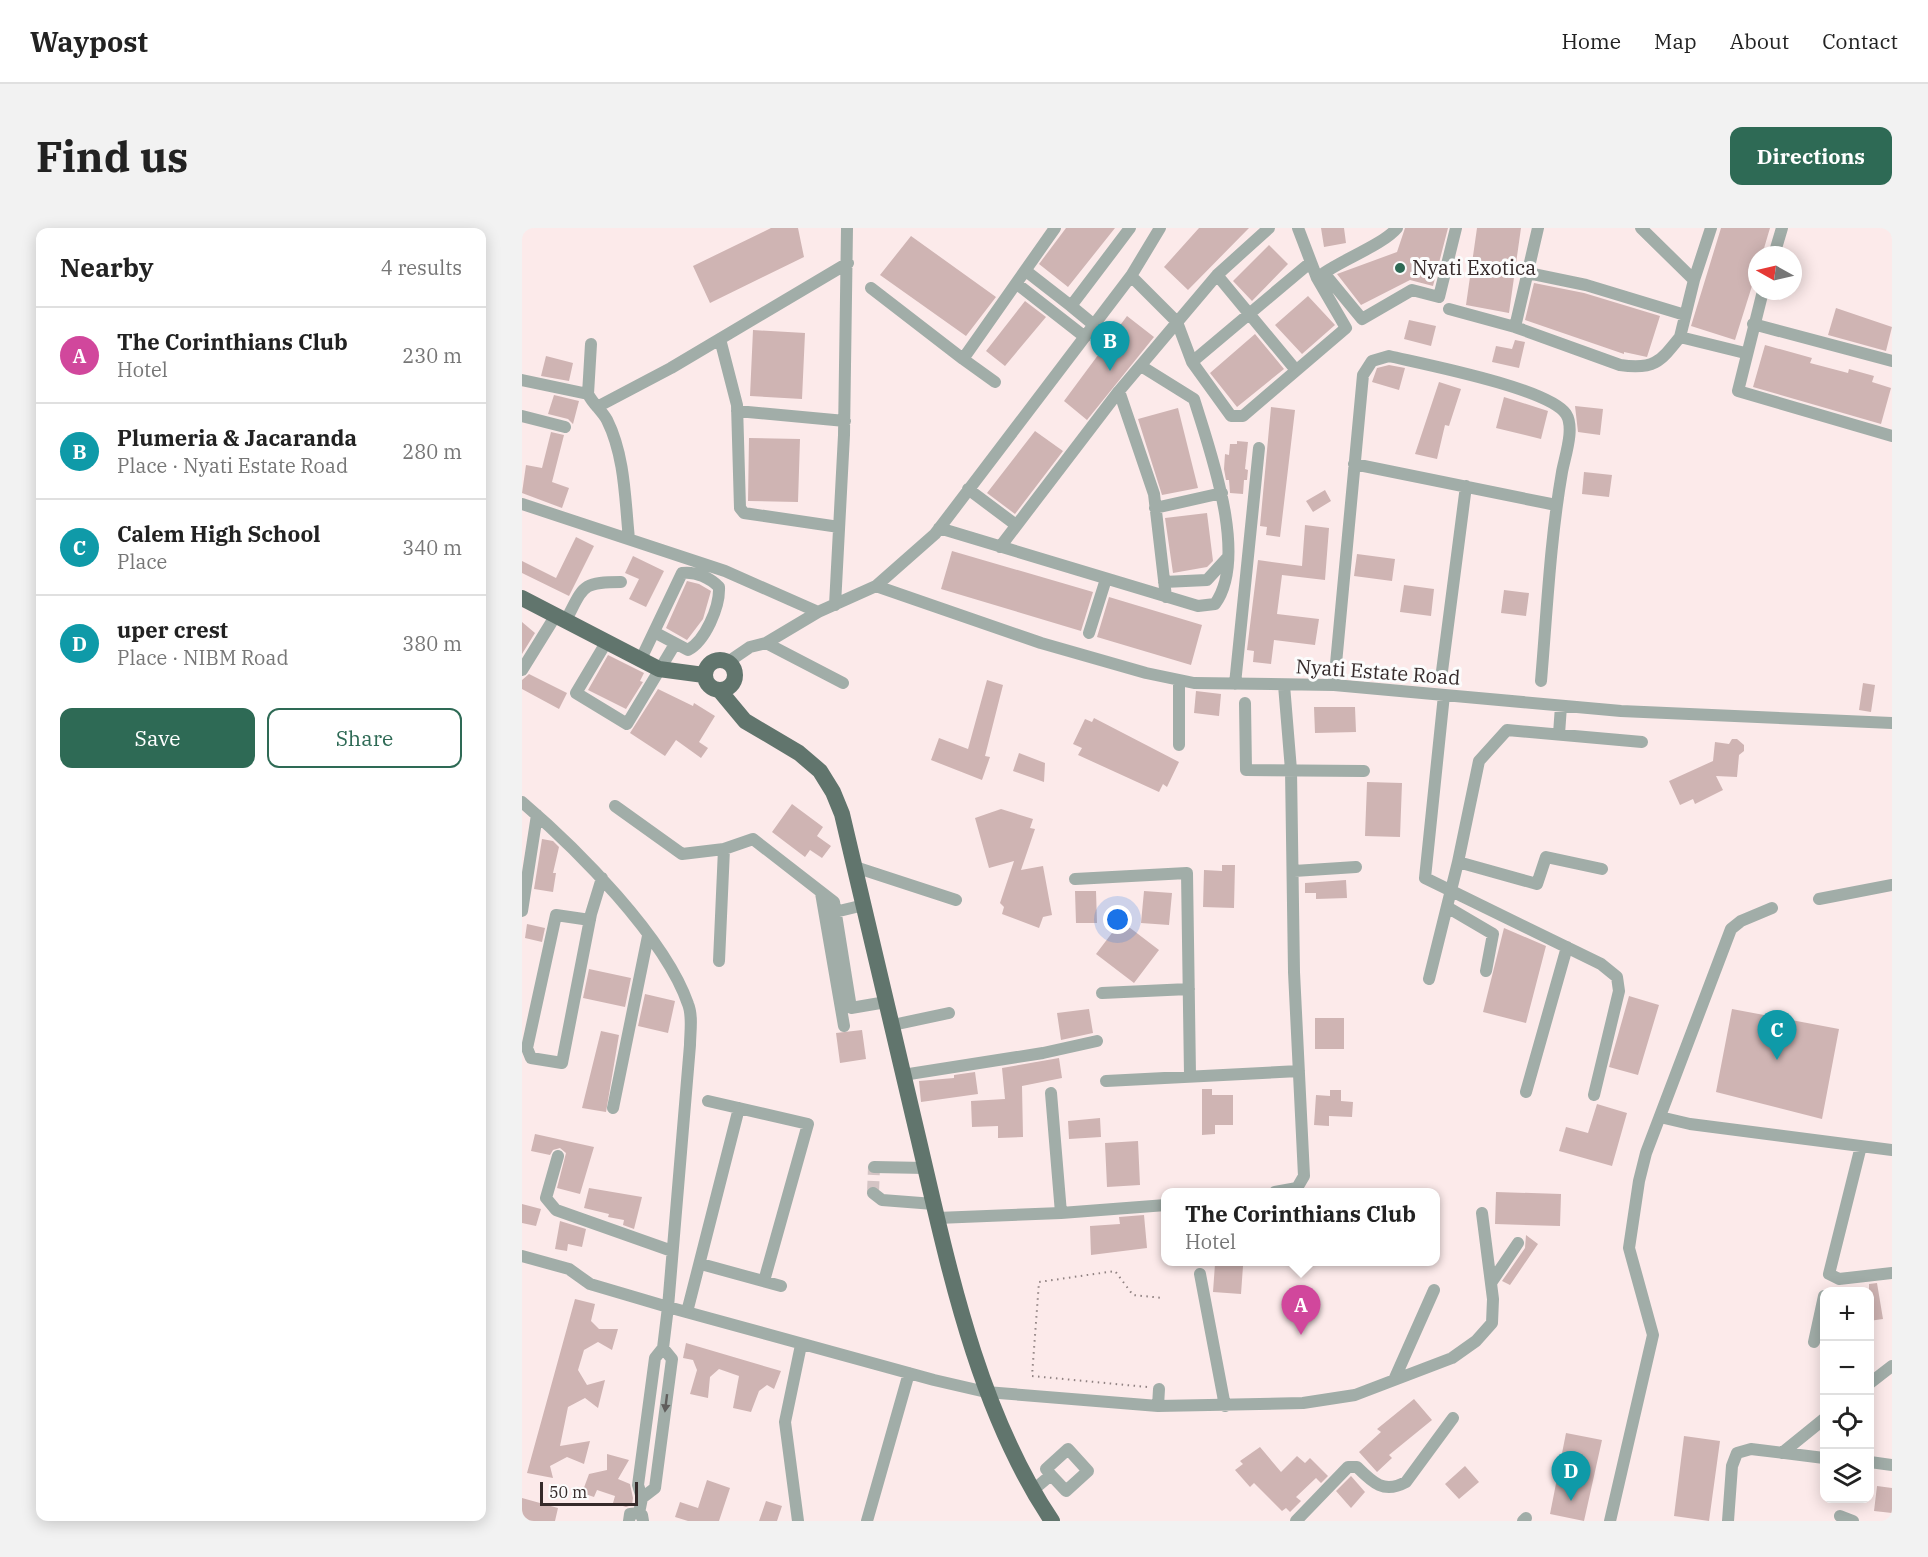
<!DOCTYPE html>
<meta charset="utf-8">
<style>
:root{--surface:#fff;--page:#f2f2f2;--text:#222;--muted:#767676;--line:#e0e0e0;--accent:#2e6a55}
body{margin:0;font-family:"IBM Plex Serif",serif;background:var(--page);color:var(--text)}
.controls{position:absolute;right:18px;bottom:18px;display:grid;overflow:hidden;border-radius:12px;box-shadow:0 3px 15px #0003}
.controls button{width:54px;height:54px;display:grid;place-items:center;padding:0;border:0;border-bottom:2px solid var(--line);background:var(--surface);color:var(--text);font:30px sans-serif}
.compass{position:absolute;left:1226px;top:18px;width:54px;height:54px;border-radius:50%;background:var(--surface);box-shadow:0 3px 15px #0003;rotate:278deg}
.scale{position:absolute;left:18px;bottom:15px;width:98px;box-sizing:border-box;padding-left:6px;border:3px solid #352a2a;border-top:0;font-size:16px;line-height:21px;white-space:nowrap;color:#352a2a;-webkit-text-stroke:4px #fcfcfc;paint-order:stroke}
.you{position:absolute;left:596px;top:692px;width:21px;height:21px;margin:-15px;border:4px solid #fff;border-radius:50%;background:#1a73e8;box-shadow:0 0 0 9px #1a73e833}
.badge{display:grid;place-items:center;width:39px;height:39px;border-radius:50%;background:var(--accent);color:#fff;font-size:20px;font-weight:700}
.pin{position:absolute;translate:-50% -50px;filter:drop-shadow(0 2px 3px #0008)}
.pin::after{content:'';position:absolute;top:32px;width:21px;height:18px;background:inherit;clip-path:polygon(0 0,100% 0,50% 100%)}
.popup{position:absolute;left:639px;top:960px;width:279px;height:78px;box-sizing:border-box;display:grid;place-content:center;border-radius:12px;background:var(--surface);filter:drop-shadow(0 2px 4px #0005);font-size:20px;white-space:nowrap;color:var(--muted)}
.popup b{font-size:22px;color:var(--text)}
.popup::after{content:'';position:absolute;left:50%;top:100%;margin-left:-12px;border:12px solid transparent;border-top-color:var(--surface)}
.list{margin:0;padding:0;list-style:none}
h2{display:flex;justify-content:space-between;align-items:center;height:78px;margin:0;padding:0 24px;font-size:26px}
h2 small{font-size:20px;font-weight:400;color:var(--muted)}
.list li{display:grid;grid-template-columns:39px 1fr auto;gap:18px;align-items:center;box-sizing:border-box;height:96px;padding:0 24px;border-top:2px solid var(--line)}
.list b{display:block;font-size:22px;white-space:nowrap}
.list p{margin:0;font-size:20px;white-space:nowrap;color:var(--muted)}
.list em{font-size:20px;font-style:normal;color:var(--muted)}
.actions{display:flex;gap:12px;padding:18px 24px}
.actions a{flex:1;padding:14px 0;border:2px solid var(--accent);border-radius:12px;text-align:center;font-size:21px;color:var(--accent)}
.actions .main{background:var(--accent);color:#fff}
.icon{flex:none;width:33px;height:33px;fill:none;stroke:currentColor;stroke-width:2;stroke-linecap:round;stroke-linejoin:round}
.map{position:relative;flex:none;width:1370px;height:1293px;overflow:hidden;border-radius:12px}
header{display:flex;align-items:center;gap:36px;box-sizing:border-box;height:84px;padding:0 30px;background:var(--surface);border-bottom:2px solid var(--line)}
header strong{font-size:28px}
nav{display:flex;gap:33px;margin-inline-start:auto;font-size:21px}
.intro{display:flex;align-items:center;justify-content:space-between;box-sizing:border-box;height:144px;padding:0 36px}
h1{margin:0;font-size:42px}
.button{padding:15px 27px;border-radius:12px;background:var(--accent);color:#fff;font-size:21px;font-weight:700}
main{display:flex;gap:36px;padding:0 36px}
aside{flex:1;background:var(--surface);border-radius:12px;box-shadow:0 3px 15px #0003}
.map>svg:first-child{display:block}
.building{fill:#cfb4b3}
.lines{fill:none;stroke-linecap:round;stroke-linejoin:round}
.minor-tunnel{stroke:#d4c4c4;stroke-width:12;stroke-dasharray:12 6;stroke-linecap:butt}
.path{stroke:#8f8181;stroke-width:2;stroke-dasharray:1.5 4.5;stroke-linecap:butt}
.minor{stroke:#a1ada8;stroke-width:12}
.major{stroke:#61756d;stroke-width:16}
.oneway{fill:#605e5c}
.poi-dot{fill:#2e6a55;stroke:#fcfcfc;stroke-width:2}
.labels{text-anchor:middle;stroke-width:6;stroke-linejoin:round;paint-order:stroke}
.poi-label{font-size:20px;fill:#352a2a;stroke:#fcfcfc;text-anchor:start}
.street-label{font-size:20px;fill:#352a2a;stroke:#fcfcfc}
</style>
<header>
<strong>Waypost</strong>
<nav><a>Home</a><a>Map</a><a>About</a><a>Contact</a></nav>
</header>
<div class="intro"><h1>Find us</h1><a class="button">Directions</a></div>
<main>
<aside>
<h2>Nearby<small>4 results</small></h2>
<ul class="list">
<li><span class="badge" style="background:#d1479c">A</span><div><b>The Corinthians Club</b><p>Hotel</p></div><em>230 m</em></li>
<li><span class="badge" style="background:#0f9aa8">B</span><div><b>Plumeria &amp; Jacaranda</b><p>Place · Nyati Estate Road</p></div><em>280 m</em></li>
<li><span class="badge" style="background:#0f9aa8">C</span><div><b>Calem High School</b><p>Place</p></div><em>340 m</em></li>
<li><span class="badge" style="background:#0f9aa8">D</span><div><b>uper crest</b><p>Place · NIBM Road</p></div><em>380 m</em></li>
</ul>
<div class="actions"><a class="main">Save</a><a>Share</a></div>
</aside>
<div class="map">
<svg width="1370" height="1293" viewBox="0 0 1370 1293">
<rect width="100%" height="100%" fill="#fceaea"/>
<path class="building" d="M 249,0 L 276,0 L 282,29 L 188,75 L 171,38 Z
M 544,0 L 593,0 L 546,59 L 517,36 Z
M 677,0 L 727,0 L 666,62 L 642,39 Z
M 799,0 L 822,0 L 824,15 L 802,19 Z
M 883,0 L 926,0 L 911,58 L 888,52 L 839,77 L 815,46 L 875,24 Z
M 955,0 L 999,0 L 987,85 L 944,77 Z
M 1199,0 L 1248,0 L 1240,27 L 1235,27 L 1235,42 L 1213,112 L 1169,98 Z
M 389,8 L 474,69 L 444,108 L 358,47 Z
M 747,17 L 766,36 L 730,73 L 711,53 Z
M 1012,55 L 1062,65 L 1138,88 L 1125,129 L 1102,124 L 1102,126 L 1003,92 Z
M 786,68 L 813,97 L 780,126 L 753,97 Z
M 503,73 L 524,89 L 483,138 L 464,123 Z
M 1314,80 L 1370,99 L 1364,123 L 1306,107 Z
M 605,88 L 632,109 L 565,192 L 542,173 Z
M 887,92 L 914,98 L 909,118 L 882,111 Z
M 231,102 L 283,105 L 280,171 L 228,168 Z
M 733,106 L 762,141 L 715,179 L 688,145 Z
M 993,112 L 1003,114 L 997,140 L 970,134 L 974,118 L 990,121 Z
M 1243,117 L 1290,130 L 1288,135 L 1326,145 L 1327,141 L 1352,148 L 1350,154 L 1369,160 L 1359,196 L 1231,159 Z
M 24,128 L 51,135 L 47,153 L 19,148 Z
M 867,137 L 883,140 L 877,162 L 850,154 L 855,140 Z
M 917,154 L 939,161 L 927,198 L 923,197 L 915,231 L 893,226 Z
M 32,167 L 57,173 L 51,196 L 46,191 L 26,186 Z
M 982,169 L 1026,183 L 1019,211 L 974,200 Z
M 1053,178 L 1081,181 L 1078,207 L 1056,204 Z
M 749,179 L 773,182 L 758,309 L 744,307 L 745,299 L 738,298 Z
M 656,180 L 676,260 L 640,267 L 616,191 Z
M 513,203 L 541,223 L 493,286 L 465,265 Z
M 29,204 L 42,207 L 30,254 L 47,260 L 40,280 L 0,265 L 4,237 L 20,240 Z
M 227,210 L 278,211 L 276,274 L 226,273 Z
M 715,213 L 726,214 L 723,241 L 726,242 L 725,252 L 722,252 L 721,266 L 708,265 L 707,252 L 704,252 L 702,241 L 703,226 L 707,227 L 708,216 L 715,216 Z
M 1062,244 L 1090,247 L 1087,269 L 1060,266 Z
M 803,262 L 809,273 L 791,284 L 784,273 Z
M 685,285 L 691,333 L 685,339 L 651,345 L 643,290 Z
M 783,297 L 807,300 L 803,352 L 760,347 L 755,386 L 797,391 L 793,417 L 752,412 L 749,436 L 731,434 L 732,423 L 725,422 L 736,332 L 780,338 Z
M 54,309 L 72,318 L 47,368 L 0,345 L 0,333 L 34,350 Z
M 430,323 L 571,364 L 559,403 L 419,361 Z
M 835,326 L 873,331 L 870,353 L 832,348 Z
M 111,328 L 142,343 L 124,379 L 107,371 L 117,351 L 103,345 Z
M 165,353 L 177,356 L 189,363 L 181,391 L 165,412 L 144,400 Z
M 882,357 L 912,361 L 909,388 L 878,384 Z
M 982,362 L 1007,365 L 1004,388 L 979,385 Z
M 587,369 L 680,397 L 669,437 L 575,409 Z
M 0,394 L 13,405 L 0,426 Z
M 86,427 L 122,445 L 118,453 L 121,454 L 104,481 L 66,462 Z
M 7,446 L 45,465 L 37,481 L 0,461 L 0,452 Z
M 465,452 L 481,457 L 463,528 L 468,529 L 460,552 L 409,532 L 417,510 L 446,521 Z
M 1341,455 L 1353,457 L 1349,484 L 1337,482 Z
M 136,461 L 171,478 L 172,475 L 193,488 L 177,514 L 186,520 L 179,530 L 154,512 L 143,528 L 108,505 Z
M 674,463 L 699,466 L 697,488 L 672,485 Z
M 792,479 L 833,479 L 834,504 L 793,505 Z
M 572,490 L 657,534 L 645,559 L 641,556 L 637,564 L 556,527 L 560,520 L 551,516 L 563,491 L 570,494 Z
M 1210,511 L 1215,511 L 1222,517 L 1222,523 L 1217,527 L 1215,549 L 1194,548 L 1201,562 L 1173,576 L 1171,571 L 1158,577 L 1147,553 L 1191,533 L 1193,514 L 1207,516 Z
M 497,525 L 523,535 L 522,554 L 491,543 Z
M 845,554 L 880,555 L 878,609 L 843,608 Z
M 270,576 L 301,599 L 295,608 L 309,618 L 300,630 L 288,622 L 283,629 L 250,604 Z
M 479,581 L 511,591 L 508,600 L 513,601 L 499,642 L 521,638 L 530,687 L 521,689 L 517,700 L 480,686 L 482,679 L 478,675 L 492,633 L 467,640 L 453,590 Z
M 20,611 L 31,613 L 37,619 L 31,645 L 34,645 L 31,664 L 12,661 Z
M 700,637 L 713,637 L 712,680 L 681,679 L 682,642 L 700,643 Z
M 824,652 L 825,670 L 794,671 L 794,665 L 783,665 L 783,655 Z
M 553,663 L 574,663 L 575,695 L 554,695 Z
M 622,663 L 650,665 L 647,697 L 619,695 Z
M 599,693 L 637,722 L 612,755 L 574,726 Z
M 5,696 L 23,700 L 20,714 L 3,710 Z
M 982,700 L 1024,718 L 1004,795 L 961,784 Z
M 67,741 L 109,750 L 103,779 L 61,770 Z
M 123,766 L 153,773 L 146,805 L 116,798 Z
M 1107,768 L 1137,777 L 1116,847 L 1087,839 Z
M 567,781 L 571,805 L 539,812 L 535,785 Z
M 1210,781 L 1317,801 L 1300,891 L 1194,864 Z
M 793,790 L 822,790 L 822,821 L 793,821 Z
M 340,802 L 344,831 L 318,835 L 314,805 Z
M 79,803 L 97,807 L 84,884 L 60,880 Z
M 537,830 L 540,850 L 500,858 L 501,909 L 476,910 L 476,898 L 450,899 L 449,873 L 483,871 L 480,840 Z
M 453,844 L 456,866 L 399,874 L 397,853 L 432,850 L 432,847 Z
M 680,861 L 690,861 L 690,867 L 711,867 L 711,897 L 693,897 L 693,906 L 680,907 Z
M 808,862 L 819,862 L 819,873 L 831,874 L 830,889 L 807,888 L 807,898 L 792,897 L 794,867 L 808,868 Z
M 1075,876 L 1105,885 L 1090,938 L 1037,923 L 1044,899 L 1066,905 Z
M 578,890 L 579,909 L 547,911 L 546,893 Z
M 13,906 L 72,919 L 58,966 L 35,960 L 44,925 L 38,920 L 31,922 L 28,927 L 9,923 Z
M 616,913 L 618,957 L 585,959 L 583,915 Z
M 67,960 L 120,969 L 112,1001 L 101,997 L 102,992 L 86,989 L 87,986 L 62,980 Z
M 974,964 L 1039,966 L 1038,998 L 973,996 Z
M 0,976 L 19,981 L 14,998 L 0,995 Z
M 622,987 L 625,1020 L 569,1027 L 568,998 L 598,996 L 597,989 Z
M 38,993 L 64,1001 L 60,1019 L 46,1016 L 45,1023 L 33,1021 Z
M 1004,1007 L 1016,1016 L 988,1057 L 980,1053 L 1003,1020 Z
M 693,1036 L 721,1038 L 719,1066 L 691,1064 Z
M 1355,1055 L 1361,1091 L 1347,1093 L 1347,1056 Z
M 53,1071 L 73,1076 L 69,1093 L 77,1101 L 96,1101 L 90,1122 L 76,1114 L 62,1122 L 56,1142 L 65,1157 L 83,1152 L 76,1180 L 63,1170 L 46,1179 L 38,1218 L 68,1213 L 62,1236 L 45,1229 L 28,1238 L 31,1250 L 5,1245 Z
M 164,1115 L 259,1143 L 252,1161 L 245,1157 L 237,1163 L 229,1184 L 211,1180 L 217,1148 L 197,1141 L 188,1149 L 186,1170 L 168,1166 L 175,1142 L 171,1132 L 161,1130 Z
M 892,1171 L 910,1192 L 867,1227 L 870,1230 L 855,1244 L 837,1224 L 859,1204 L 855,1201 Z
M 1044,1205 L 1080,1212 L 1062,1293 L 1028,1286 Z
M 1162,1208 L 1198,1213 L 1187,1293 L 1152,1288 Z
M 738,1219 L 759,1244 L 775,1228 L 783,1235 L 788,1230 L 806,1248 L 799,1255 L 794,1250 L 774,1269 L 779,1273 L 768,1284 L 764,1280 L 760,1283 L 732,1255 L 728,1259 L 713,1242 L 721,1236 L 718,1233 Z
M 85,1226 L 107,1232 L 96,1251 L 108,1256 L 111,1270 L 110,1277 L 104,1279 L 91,1275 L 93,1268 L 75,1262 L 72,1269 L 60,1265 L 67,1246 L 85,1242 Z
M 943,1238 L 957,1254 L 937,1271 L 923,1256 Z
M 829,1248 L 843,1264 L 829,1280 L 814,1263 Z
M 185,1252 L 208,1260 L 197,1293 L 166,1293 L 153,1289 L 158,1274 L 176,1280 Z
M 1355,1258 L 1370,1260 L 1370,1285 L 1352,1283 Z
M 0,1270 L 36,1280 L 33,1293 L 0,1293 Z
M 244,1273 L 260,1278 L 255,1293 L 237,1293 Z"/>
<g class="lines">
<path class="minor-tunnel" d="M 351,965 L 352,939"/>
<path class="path" d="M 625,1159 L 510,1148 L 517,1054 L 593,1043 L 611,1067 L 641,1070"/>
<path class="minor" d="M 875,0 C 862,16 822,31 802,45 L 840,91 L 890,62 L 917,69 L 934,0
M 1119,0 L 1172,52 L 1158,109 L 1223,125
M 1252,27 L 1260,0
M 504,43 L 549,78
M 1006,45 L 1064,57 L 1163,87
M 695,47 L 773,141
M 609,48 L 655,94 L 670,134 L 709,188 L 721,188 L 824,100 L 795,50 L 776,0
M 1172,52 L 1189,0
M 495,56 L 563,109
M 349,60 L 441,131 L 533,0
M 1241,63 L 1216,163 L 1370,208
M 927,81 L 993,99 L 1098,137 C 1132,142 1138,134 1158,109
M 1231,96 L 1370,133
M 572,97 L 549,78 L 608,0
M 993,99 L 1016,0
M 198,111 L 215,177 L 218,280 L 222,285 L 317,299
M 69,116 L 66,166 C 71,176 80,183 85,192 C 103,228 103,272 107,311
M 441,131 L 473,154
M 670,134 L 789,34
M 0,152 L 66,166
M 597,163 L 632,266 L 644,369
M 75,179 L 149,140 L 326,35
M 215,183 L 323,193
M 0,188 L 43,199
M 832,236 L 1034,277
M 446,261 L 494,297
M 0,276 L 203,343 L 296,384
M 633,280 L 700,265
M 417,300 L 676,378 L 693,376 C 727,329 688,223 672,171 L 619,138
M 478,319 L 597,163 L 695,47 L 747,0
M 642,354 L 685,352 L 706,329
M 354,358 L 519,415 L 624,445 L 672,455 L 812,457 L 1099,483 L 1370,495
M 313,377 L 322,207 L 325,0
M 44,392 C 62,358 59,354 99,354
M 567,405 L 584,351
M 85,413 L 54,465 L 105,496 L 153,416
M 244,415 L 321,455
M 119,431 L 160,345 C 174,343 188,350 197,359 C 198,379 183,413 166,422 L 132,404
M 206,434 L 228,419 L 244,415 L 296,384 L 354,358 L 413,306 L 609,48 L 638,0
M 0,442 L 34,387
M 919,451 L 944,258
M 713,456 L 737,220
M 812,457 L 841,147 L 850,133 L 867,128 C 901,136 1026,160 1044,186 C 1053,200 1043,228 1040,244 C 1028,313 1025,383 1019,453
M 922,467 L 903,650 L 1079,736 L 1095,749 L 1097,763 L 1072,867
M 723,475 L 724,542 L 842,543
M 1037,506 L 1039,478
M 657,517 L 657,452
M 0,574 C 54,620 143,709 166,776 C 171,788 168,805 168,817 L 146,1079 L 141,1120 L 133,1130 L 116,1257 L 120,1270 L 117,1285 L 120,1287 L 121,1293
M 93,578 L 160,626 L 202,621 L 231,611 L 312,674 L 329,780 L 364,774
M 936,634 L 1015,656 L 1024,629 L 1080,641
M 333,639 L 434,672
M 772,643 L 834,639
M 553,651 L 665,645 L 668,847
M 299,665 L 322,798
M 1297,671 L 1370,657
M 925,679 L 971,706 L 964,743
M 0,683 L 15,587
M 313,684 L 342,677
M 68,692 L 34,687 L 5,820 L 9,830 L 40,835 L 69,686 L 80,650
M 197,733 L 202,621
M 907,751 L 936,634 L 957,533 L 985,502 L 1120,514
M 580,765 L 667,761
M 371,797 L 427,785
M 381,847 L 521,825 L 575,813
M 584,853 L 777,843
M 1004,864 L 1045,719
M 529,865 L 539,985
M 186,873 L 286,896 L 242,1053
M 91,880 L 126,708
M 1138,889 L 1168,896 L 1370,922
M 1339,918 L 1307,1046 L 1317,1051 L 1370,1045
M 36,928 L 24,970 L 34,982 L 150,1023
M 352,939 L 403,940
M 753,964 L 775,960 L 782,948 L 772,744 L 769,542 L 762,457
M 351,965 L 360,972 L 412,976
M 415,990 L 539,985 L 644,977
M 0,1028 L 47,1041 L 68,1056 L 146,1079 L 412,1152 L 464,1164 L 636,1178 L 781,1175 L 833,1167 L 930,1130 L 954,1113 L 970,1095 L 971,1071 L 960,985
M 179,1036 L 259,1058
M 678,1046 L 703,1178
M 969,1055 L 996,1015
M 165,1084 L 217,880
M 1292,1114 L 1302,1068
M 872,1152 L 912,1062
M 1348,1155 L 1370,1138
M 636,1178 L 637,1161
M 1260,1225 L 1302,1191
M 1348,1234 L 1370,1237
M 510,1263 L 529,1247 L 524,1241 L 546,1221 L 566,1243 L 544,1263 L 529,1247
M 120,1270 L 133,1260 L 150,1131 L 141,1120
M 1318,1288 L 1331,1293
M 107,1293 L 108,1286 L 117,1285
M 276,1293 L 263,1194 L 279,1117
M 345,1293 L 387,1145
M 774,1293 L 826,1239 L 835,1239 C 851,1255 862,1266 884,1254 L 931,1190
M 1001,1293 L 1004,1290
M 1088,1293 L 1131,1107 L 1107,1020 L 1117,953 L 1124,925 L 1209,701 L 1219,693 L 1250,680
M 1206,1293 L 1210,1238 L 1215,1225 L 1229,1221 L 1302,1230"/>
<path class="major" d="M 0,370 L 137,441 L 182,447
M183 447a15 15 0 1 1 30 0a15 15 0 1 1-30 0Z
M 198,463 L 223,493 L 277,525 L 298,543 L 311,564 L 320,586 C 346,695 371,804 397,913 C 427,1041 456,1183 530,1293"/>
</g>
<defs><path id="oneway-solid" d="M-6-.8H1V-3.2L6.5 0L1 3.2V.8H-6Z" transform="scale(1.5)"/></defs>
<use class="oneway" href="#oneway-solid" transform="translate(144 1175) rotate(97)"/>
<circle class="poi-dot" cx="878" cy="40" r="6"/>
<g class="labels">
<g class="poi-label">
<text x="890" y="47">Nyati Exotica</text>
</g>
<g class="street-label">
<text transform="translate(856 444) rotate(4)" y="7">Nyati Estate Road</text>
</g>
</g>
</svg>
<div class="controls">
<button>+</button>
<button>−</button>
<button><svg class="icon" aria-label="locate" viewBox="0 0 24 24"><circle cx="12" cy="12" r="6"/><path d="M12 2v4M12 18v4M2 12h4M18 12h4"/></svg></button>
<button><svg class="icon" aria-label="layers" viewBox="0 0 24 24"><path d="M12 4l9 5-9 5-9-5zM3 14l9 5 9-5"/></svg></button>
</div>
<svg class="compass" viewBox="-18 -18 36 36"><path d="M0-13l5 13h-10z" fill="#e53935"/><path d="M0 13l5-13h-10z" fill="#767676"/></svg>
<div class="scale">50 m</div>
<div class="you"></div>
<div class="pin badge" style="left:779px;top:1107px;background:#d1479c">A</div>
<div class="popup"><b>The Corinthians Club</b>Hotel</div>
<div class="pin badge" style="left:588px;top:143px;background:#0f9aa8">B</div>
<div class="pin badge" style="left:1255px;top:832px;background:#0f9aa8">C</div>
<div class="pin badge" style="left:1049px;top:1273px;background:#0f9aa8">D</div>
</div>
</main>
